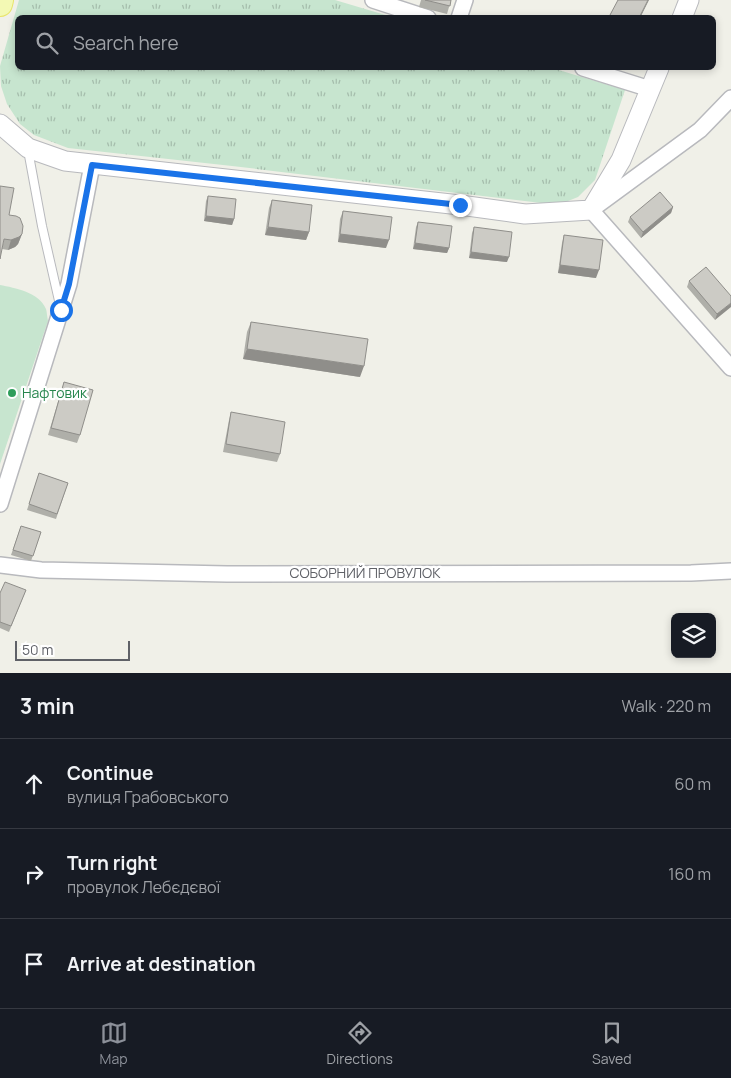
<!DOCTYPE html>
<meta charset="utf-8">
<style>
:root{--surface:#171b24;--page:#20242c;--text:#f1f3f6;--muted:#9ea1a6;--line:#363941;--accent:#8c9099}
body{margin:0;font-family:Manrope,sans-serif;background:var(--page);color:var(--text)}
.controls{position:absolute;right:15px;bottom:15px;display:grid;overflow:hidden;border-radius:8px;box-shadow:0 2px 8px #0003}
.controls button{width:45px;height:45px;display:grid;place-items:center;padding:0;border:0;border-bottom:1px solid var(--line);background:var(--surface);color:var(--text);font:25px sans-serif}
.scale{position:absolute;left:15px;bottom:12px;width:115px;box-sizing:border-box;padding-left:5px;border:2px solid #5f6167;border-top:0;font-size:14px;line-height:18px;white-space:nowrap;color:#5f6167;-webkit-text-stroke:4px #fff;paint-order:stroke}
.stop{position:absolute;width:15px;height:15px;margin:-11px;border:4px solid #1a73e8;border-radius:50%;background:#fff}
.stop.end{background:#1a73e8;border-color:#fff;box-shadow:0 1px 5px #0008}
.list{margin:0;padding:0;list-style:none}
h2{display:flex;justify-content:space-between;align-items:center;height:65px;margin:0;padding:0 20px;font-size:21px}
h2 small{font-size:16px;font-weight:400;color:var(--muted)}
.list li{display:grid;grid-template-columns:32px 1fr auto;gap:15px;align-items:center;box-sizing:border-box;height:90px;padding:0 20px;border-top:1px solid var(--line)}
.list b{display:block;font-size:19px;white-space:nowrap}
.list p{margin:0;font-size:16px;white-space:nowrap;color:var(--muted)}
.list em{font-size:16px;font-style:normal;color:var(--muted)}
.icon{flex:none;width:28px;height:28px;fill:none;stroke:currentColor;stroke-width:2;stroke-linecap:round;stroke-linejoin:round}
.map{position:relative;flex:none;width:731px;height:673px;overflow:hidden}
.search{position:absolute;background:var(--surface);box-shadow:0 2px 8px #0003;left:15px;right:15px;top:15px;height:55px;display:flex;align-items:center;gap:12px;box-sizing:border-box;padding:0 18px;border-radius:8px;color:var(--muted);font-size:19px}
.sheet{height:335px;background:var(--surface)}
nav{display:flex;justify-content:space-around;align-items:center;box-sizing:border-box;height:70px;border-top:1px solid var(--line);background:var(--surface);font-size:14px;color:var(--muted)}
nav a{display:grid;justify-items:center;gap:2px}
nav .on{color:var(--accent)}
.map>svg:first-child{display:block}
.park{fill:url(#park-tufts)}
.pitch{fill:#c7e5cf}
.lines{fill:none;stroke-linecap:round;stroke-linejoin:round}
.service-casing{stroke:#b8b9bd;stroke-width:10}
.minor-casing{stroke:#b8b9bd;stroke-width:18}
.tertiary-casing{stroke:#b8b9bd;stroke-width:21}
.primary-casing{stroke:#e8e46a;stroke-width:26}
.service{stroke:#fff;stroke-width:8}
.minor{stroke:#fff;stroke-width:15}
.tertiary{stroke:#fff;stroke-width:19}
.primary{stroke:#f3f9b4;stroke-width:24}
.wall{fill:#afafa9}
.shaded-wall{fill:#8f8e8a}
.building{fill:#cccbc5;stroke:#8f8e8a}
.route{stroke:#1a73e8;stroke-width:6}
.leisure-dot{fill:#2e9e5b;stroke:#fff;stroke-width:2}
.labels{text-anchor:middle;stroke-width:4.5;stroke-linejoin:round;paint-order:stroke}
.leisure-label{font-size:14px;fill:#27864d;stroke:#fff;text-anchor:start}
.street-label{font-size:14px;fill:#5f6167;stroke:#fff}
</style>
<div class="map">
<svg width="731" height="673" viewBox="0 0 731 673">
<defs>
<pattern id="park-tufts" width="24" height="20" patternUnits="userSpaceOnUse" patternTransform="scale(1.25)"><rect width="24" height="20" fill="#c7e5cf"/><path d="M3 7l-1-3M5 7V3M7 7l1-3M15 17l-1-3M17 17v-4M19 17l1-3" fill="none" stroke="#a5bdac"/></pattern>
</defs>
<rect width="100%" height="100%" fill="#f0f0e8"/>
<path class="park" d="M 19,0 L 335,0 L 392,17 L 18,18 L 18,68 L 552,68 L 625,90 L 595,180 L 578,197 L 558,205 L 232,166 L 68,148 L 34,135 L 20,124 L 7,104 L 1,86 L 0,66 Z"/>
<path class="pitch" d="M 0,285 C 15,288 39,292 46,309 C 47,312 47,317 48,321 L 0,464 Z"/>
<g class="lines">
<g class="service-casing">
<path id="service" d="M 28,150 L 42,226 L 60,305"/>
</g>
<g class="minor-casing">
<path id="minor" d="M 373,0 L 428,18
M 459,18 L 465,0
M 583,68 L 650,89
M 731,98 L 700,130 L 591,210 L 731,368
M 0,504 L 69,284 L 92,165
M 0,565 L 41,570 L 227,574 L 691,573 L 731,571"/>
</g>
<g class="tertiary-casing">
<path id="tertiary" d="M 682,18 L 689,0
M 0,124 L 28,148 L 65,161 L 460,205 L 525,214 L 591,210 L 621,160 L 659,68"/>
</g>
<g class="primary-casing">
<path id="primary" d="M 0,4 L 1,0"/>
</g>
<use href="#service" class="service"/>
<use href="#minor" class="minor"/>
<use href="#tertiary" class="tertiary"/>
<use href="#primary" class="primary"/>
</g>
<path class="wall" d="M 421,0 L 451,0 L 447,14 L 419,7 Z
M 610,15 L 640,18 L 609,18 Z
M 208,196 L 234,219 L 232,225 L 204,221 L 206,201 Z
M 272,200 L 309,232 L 306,240 L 265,235 L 269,208 Z
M 673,207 L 671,213 L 641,238 L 628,222 L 630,217 Z
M 343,211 L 386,248 L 338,242 L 340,219 Z
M 9,215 L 22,234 L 18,244 L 15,247 L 8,250 L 2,249 Z
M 418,222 L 449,248 L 447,253 L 413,249 L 416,227 Z
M 474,227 L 507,262 L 469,258 L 472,233 Z
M 564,235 L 596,278 L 558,273 L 562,243 Z
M 689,281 L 731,296 L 715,320 L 687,287 Z
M 251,322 L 360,377 L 243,359 L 247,332 Z
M 64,382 L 80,435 L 77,443 L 48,435 Z
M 231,412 L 280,454 L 277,462 L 223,452 L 229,420 Z
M 39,473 L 68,483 L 56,519 L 27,510 Z
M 21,526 L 41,532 L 31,561 L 11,555 Z
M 26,590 L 9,632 L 0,628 L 0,593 Z"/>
<path class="shaded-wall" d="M 648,0 L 649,0 L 640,18 L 639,18 Z
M 673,207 L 671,213 L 641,238 L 643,232 Z
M 206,216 L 234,219 L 232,225 L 204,221 Z
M 268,227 L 309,232 L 306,240 L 265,235 Z
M 22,234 L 18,244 L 15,247 L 8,250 L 11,240 Z
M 340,234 L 389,240 L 386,248 L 338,242 Z
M 415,243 L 449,248 L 447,253 L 413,249 Z
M 471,252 L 509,257 L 507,262 L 469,258 Z
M 560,265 L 599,270 L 596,278 L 558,273 Z
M 731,303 L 731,307 L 715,320 L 717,314 Z
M 247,349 L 364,366 L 360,377 L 243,359 Z"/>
<path class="building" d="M 425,0 L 451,0 L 450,6 Z
M 618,0 L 648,0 L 639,18 L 616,18 L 610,15 Z
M 0,186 L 14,188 L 9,215 L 16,216 L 20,218 L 23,226 L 22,234 L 19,237 L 11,240 L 4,239 L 0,259 Z
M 660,192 L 673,207 L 643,232 L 630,217 Z
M 208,196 L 236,199 L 234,219 L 206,216 Z
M 272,200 L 312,205 L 309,232 L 268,227 Z
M 343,211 L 392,217 L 389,240 L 340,234 Z
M 418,222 L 452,226 L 449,248 L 415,243 Z
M 474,227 L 512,232 L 509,257 L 471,252 Z
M 564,235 L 603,240 L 599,270 L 560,265 Z
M 706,267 L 731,296 L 731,303 L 717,314 L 689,281 Z
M 251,322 L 368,339 L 364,366 L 247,349 Z
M 64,382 L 93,390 L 80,435 L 51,428 Z
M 231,412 L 285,422 L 280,454 L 226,444 Z
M 39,473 L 68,483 L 57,514 L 29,504 Z
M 21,526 L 41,532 L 33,556 L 13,550 Z
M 5,582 L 26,590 L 11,626 L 0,622 L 0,593 Z"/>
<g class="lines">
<path class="route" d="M 61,310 L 69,284 L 92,165 L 460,205"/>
</g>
<circle class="leisure-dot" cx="12" cy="393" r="5"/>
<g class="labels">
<g class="leisure-label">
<text x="22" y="398">Нафтовик</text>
</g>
<g class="street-label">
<text x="365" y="578">СОБОРНИЙ ПРОВУЛОК</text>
</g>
</g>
</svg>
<div class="controls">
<button><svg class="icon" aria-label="layers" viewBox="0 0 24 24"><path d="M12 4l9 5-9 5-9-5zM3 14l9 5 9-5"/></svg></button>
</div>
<div class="scale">50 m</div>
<div class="stop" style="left:61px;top:310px"></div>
<div class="stop end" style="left:460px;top:205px"></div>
<div class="search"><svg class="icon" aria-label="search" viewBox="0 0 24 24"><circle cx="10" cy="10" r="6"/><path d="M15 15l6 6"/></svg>Search here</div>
</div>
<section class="sheet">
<h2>3 min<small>Walk · 220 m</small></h2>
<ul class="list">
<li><svg class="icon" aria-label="ahead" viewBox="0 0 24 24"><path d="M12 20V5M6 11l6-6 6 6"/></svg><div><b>Continue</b><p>вулиця Грабовського</p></div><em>60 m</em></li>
<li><svg class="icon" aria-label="right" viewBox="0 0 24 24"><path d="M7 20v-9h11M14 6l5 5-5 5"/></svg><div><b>Turn right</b><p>провулок Лебєдєвої</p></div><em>160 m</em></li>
<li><svg class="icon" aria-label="arrive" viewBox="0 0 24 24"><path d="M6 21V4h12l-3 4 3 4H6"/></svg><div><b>Arrive at destination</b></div></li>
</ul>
</section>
<nav>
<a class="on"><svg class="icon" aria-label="map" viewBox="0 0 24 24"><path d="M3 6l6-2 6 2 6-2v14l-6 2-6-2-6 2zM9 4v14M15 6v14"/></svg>Map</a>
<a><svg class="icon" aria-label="directions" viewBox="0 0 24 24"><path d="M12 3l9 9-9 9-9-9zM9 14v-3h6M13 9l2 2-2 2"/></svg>Directions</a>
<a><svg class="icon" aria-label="saved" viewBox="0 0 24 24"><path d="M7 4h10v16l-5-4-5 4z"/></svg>Saved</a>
</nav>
